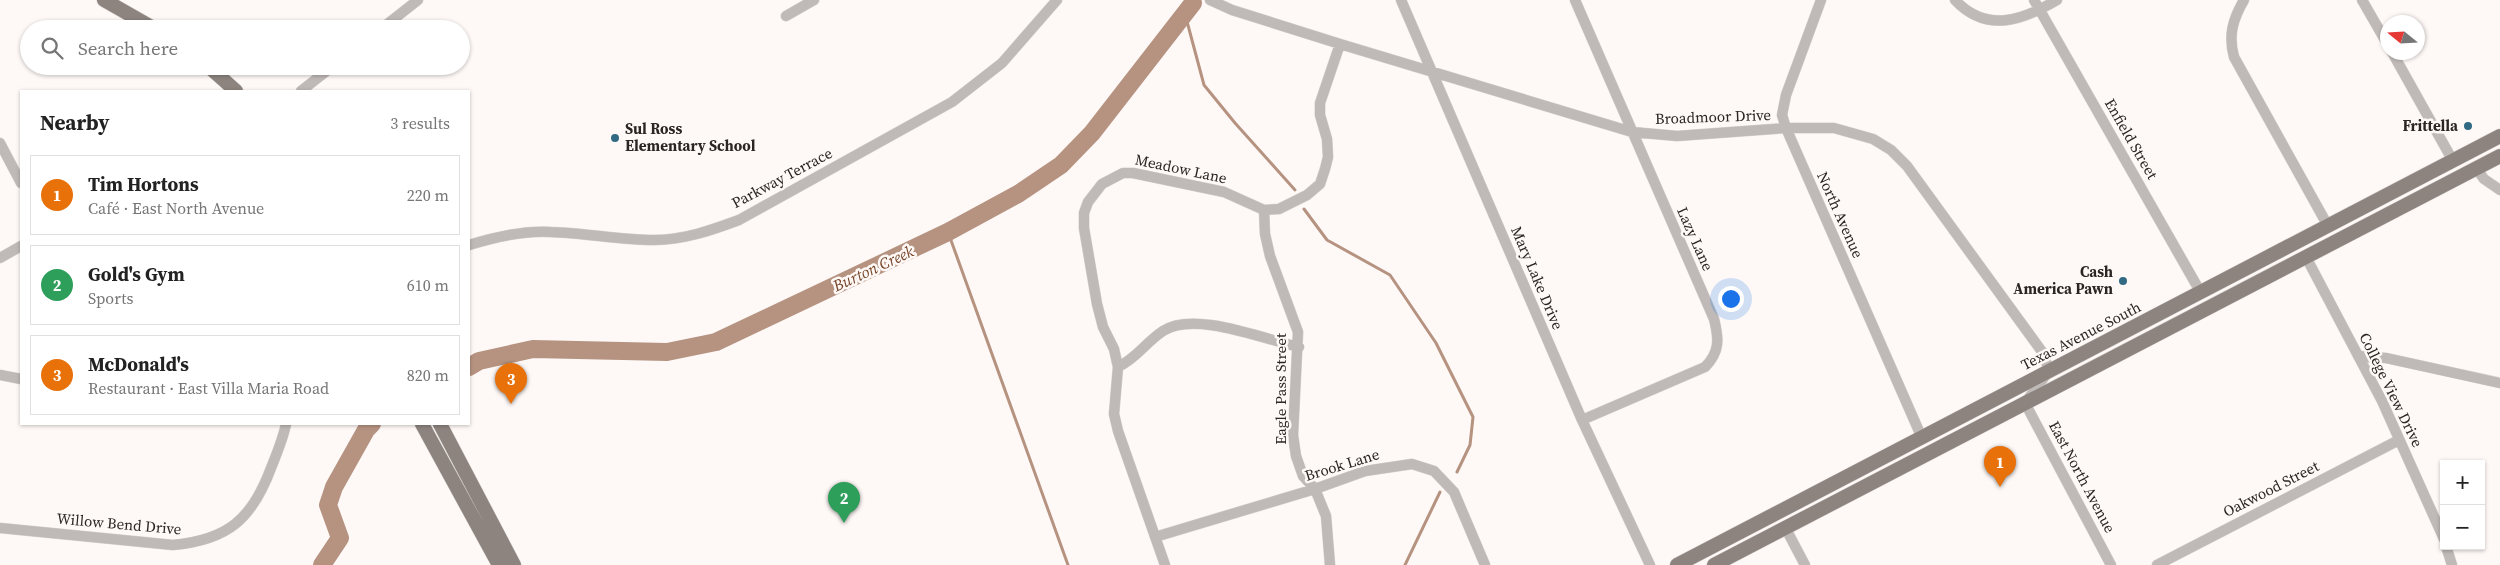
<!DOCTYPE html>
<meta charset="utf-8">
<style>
:root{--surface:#fff;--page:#f2f2f2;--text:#222;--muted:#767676;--line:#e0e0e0;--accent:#d93025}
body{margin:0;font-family:"Source Serif 4",serif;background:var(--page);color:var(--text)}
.controls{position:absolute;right:15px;bottom:15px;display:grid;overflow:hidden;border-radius:0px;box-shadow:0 1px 4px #0004}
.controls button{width:45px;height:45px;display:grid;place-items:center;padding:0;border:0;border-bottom:1px solid var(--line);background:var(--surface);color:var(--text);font:25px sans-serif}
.compass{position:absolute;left:2380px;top:15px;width:45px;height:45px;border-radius:50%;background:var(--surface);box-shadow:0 1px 4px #0004;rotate:288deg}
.you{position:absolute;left:1730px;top:298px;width:18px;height:18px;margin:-12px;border:4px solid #fff;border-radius:50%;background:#1a73e8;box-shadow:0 0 0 8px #1a73e833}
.badge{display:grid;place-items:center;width:32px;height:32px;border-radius:50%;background:var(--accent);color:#fff;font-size:16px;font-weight:700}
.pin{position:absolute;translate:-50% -41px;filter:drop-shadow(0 1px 2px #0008)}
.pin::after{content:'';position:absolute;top:26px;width:18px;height:15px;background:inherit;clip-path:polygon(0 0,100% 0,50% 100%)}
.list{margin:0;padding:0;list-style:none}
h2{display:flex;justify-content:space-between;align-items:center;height:65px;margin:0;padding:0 20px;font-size:21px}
h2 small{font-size:16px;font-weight:400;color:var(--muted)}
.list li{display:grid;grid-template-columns:32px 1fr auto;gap:15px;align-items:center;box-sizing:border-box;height:80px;margin:0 10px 10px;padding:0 10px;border:1px solid var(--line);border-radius:0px}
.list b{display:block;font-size:19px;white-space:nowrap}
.list p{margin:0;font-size:16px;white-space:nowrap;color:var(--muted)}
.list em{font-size:16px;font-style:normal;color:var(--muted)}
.icon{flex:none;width:28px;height:28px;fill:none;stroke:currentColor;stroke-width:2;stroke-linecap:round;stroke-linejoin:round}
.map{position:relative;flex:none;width:2500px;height:565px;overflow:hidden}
.search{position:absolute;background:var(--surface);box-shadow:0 1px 4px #0004;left:20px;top:20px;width:450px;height:55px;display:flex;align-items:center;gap:12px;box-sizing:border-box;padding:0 18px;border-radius:28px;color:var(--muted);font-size:19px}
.panel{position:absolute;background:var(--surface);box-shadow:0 1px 4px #0004;left:20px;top:90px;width:450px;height:335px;border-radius:0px}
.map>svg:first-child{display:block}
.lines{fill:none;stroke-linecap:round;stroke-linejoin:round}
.stream{stroke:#b69381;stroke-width:3}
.river{stroke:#b69381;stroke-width:18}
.minor-casing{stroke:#d8d3d1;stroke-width:11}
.major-casing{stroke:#d8d3d1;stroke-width:15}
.minor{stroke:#bfbab7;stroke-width:10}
.major{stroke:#8d847f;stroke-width:14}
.poi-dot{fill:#306a83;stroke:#fef9f7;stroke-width:2}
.labels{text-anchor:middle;stroke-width:5;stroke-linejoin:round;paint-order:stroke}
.street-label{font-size:15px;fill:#2b2624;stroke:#fef9f7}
.poi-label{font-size:15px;font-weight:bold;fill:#2b2624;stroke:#fef9f7;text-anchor:end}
.water-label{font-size:16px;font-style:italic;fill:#774529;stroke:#fef9f7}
</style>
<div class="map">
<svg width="2500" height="565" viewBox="0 0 2500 565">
<rect width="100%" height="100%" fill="#fef9f7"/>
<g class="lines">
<path class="stream" d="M 1185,14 L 1204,85 L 1235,123 L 1295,190
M 1304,209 L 1327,240 L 1390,275 L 1436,343 L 1473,417 L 1470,445 L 1457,472
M 948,232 L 1068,565
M 1405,565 L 1440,492"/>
<path class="river" d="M 469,367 L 479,361 L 533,349 L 667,352 L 716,342 L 948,232 L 1018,194 L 1061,165 L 1092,133 L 1193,3
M 322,565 L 340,538 L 328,505 L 334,487 L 366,430 L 372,424"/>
<g class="minor-casing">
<path id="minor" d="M 1210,0 L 1232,10 L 1340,44 L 1632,132 L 1677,136 L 1786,128 L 1834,128 L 1873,139 L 1891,150 L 1907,166 L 2043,353 L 2049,371 L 2025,403 L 2111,565
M 1401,0 L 1582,420 L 1650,565
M 1575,0 L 1714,319 C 1719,339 1720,352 1705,367 L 1582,420
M 1821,0 L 1786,95 L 1782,115 L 1786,128 L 1922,438
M 1955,0 C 1987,34 2023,20 2057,0
M 2034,0 L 2201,293
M 2244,0 C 2233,19 2228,35 2234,57 L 2328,226
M 2362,0 L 2388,45
M 786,16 L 814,0
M 381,29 L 418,0
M 2392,52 L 2453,161
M 301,91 L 333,66
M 0,143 L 21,183
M 2476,168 L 2484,179 L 2500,190
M 1264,210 L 1265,234 L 1270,256 L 1298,332 L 1293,435 L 1296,456 L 1303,476 L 1315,489 L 1326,516 L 1330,565
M 469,245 C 495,237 523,230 551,232 C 586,233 620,240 654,240 C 684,240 712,230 739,220 L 952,102 L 1002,63 L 1057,0
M 2306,257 L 2382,401 L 2444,539
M 0,258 L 21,246
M 2358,356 L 2386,358 L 2500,383
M 1118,367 C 1137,358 1146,342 1163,331 C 1194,310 1266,340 1299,347
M 0,375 L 21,379
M 1785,527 L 1805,565
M 0,528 L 173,545 C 228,540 252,519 271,468 C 277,453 283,439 286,424
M 1155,537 L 1315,489 L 1365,471 L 1412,464 L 1434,471 L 1454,492 L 1485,565
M 2446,546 L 2452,565
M 1165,565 L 1118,431 L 1114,414 L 1118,367 L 1114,349 L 1103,327 L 1097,304 L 1084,228 L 1084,213 L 1088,202 L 1102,184 L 1123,173 L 1133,173 L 1224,192 L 1264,210 L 1279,209 L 1307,195 L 1320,184 L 1325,169 L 1328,157 L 1327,139 L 1320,115 L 1320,103 L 1340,44
M 2157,565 L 2399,440"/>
</g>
<g class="major-casing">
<path id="major" d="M 104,0 L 155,29
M 208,66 L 236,91
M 422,424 L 499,565
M 440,424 L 514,565
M 1677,565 L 2500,136
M 1714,565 L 2500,156"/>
</g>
<use href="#minor" class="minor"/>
<use href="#major" class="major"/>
</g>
<g class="poi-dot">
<circle cx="2468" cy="126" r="5"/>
<circle cx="615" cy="138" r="5"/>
<circle cx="2123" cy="281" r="5"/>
</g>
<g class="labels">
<g class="street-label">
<text transform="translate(1713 117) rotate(-2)" y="5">Broadmoor Drive</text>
<text transform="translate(2131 139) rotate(60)" y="5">Enfield Street</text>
<text transform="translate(1181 169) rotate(12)" y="5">Meadow Lane</text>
<text transform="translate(782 178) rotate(-28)" y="5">Parkway Terrace</text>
<text transform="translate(1840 215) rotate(66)" y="5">North Avenue</text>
<text transform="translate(1695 239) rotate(66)" y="5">Lazy Lane</text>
<text transform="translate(1537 278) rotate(67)" y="5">Mary Lake Drive</text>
<text transform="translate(2081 336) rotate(-27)" y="5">Texas Avenue South</text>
<text transform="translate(1281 389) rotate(-90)" y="5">Eagle Pass Street</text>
<text transform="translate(2391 390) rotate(64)" y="5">College View Drive</text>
<text transform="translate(1342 465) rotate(-17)" y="5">Brook Lane</text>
<text transform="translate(2082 477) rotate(62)" y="5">East North Avenue</text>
<text transform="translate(2271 489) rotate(-27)" y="5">Oakwood Street</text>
<text transform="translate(119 524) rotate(5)" y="5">Willow Bend Drive</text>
</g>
<g class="poi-label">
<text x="2458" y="131">Frittella</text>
<text x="625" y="134" text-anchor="start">Sul Ross<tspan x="625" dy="17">Elementary School</tspan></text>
<text x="2113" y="277">Cash<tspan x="2113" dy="17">America Pawn</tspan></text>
</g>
<g class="water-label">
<text transform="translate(873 268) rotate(-25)" y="6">Burton Creek</text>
</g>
</g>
</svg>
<div class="controls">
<button>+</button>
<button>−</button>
</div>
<svg class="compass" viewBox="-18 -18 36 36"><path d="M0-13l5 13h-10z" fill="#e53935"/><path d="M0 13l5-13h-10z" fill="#767676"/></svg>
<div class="you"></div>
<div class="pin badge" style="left:2000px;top:487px;background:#e8710a">1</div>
<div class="pin badge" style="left:844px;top:523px;background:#2e9e5b">2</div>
<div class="pin badge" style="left:511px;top:404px;background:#e8710a">3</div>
<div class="search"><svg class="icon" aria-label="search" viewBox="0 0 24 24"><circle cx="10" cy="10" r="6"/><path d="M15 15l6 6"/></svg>Search here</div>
<section class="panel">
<h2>Nearby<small>3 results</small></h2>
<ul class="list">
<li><span class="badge" style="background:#e8710a">1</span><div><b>Tim Hortons</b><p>Café · East North Avenue</p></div><em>220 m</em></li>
<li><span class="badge" style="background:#2e9e5b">2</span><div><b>Gold's Gym</b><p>Sports</p></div><em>610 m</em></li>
<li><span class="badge" style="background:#e8710a">3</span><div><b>McDonald's</b><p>Restaurant · East Villa Maria Road</p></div><em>820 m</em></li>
</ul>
</section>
</div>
